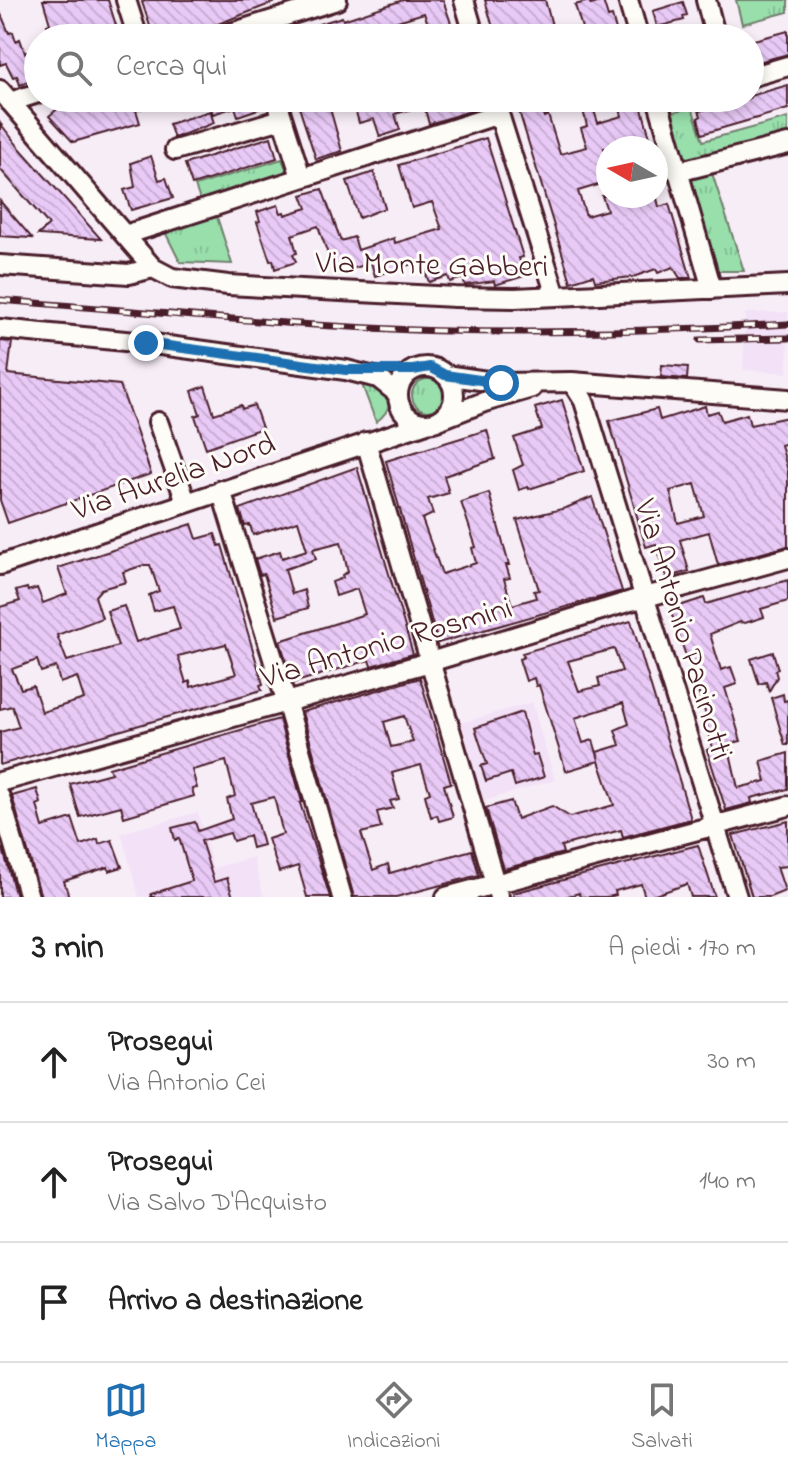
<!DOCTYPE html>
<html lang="it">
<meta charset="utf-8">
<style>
:root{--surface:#fff;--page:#f2f2f2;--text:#222;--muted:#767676;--line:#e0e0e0;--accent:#1f6fb2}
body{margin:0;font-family:"Indie Flower",sans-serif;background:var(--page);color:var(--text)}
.compass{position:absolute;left:596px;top:136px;width:72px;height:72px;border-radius:50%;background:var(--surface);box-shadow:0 4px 12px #0003;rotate:279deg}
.stop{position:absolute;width:24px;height:24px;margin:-18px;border:6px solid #1f6fb2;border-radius:50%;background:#fff}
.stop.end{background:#1f6fb2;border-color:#fff;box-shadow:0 2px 8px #0008}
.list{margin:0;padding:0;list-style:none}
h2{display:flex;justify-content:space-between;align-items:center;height:104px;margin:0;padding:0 32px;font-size:34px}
h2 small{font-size:26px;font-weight:400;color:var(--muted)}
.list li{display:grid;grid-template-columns:52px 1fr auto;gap:24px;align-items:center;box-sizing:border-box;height:120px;padding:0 32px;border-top:2px solid var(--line)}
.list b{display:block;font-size:30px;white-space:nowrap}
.list p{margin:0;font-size:26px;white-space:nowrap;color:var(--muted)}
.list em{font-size:26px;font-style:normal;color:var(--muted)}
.icon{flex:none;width:44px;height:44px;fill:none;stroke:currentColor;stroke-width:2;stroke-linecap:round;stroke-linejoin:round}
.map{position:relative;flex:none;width:788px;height:897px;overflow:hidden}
.search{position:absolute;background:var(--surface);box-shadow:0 4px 12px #0003;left:24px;right:24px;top:24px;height:88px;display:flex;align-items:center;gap:20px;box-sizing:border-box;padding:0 28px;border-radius:44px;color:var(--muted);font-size:30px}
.sheet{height:464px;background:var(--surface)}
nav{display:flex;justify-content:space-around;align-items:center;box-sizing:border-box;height:112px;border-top:2px solid var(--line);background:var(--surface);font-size:22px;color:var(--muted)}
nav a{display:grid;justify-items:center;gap:4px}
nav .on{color:var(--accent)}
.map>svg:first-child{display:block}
.built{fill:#f3e2f7}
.grass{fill:url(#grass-tufts);stroke:#717f6c;stroke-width:2}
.building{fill:url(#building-back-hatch);stroke:#4a1f2b;stroke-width:2;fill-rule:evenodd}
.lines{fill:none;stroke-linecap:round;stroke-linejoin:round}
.minor-casing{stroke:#4a1f2b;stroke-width:24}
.minor{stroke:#fdfcf7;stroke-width:18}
.rail-casing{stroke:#4a1f2b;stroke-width:7}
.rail{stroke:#fdfcf7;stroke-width:4;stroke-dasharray:12;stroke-linecap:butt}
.route{stroke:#1f6fb2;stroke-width:10}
.labels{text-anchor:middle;stroke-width:6;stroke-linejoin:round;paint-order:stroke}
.street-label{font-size:32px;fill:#4a1f2b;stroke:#fdfcf7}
</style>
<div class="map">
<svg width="788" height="897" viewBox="0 0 788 897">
<defs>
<pattern id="grass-tufts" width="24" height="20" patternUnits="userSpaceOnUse" patternTransform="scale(2)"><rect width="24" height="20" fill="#98dfac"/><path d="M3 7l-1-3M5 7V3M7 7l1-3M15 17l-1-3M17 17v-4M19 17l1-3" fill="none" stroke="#84bf94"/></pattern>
<pattern id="building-back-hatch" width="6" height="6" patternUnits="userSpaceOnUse" patternTransform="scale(2)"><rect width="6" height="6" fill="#e9caf7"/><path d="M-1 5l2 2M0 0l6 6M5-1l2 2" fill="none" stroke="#c9add4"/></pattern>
</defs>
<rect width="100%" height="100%" fill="#f7edf7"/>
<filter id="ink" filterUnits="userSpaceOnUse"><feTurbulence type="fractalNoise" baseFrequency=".0125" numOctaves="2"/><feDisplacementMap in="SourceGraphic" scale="16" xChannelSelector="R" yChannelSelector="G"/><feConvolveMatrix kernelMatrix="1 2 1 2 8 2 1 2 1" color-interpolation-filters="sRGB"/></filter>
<g filter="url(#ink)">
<path class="built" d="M 788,312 L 788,373 L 743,370 L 745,313 Z
M 532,702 L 555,780 L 484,801 L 461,723 Z
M 198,812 L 213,868 L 253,857 L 264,897 L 139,897 L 121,833 Z"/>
<path class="grass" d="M 736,0 L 788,0 L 788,12 L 742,24 Z
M 692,107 L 703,141 L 788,118 L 788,139 L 680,163 L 666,114 Z
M 282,159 L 288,174 L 200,200 L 195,186 Z
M 710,167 L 744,271 L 710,271 L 682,175 Z
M 217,217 L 232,264 L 180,262 L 165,232 Z
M412 395a16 16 0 1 1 32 0a16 16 0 1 1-32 0Z
M 361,382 C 386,386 401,403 376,422 Z"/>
<path class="building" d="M 43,0 L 108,0 L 120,38 L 51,38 L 47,25 L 50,24 Z
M 149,0 L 275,0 L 275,2 L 218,24 L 168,38 L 154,38 L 142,2 Z
M 403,0 L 443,0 L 456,38 L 433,38 L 424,13 L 391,23 L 396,38 L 316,38 L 313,28 L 319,24 L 342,17 L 343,20 Z
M 485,0 L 545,0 L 553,29 L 521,38 L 496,38 Z
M 589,1 L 591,5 L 603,1 L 608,17 L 612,16 L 618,38 L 585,38 L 575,5 Z
M 683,2 L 687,15 L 683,16 L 684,20 L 657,27 L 653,11 Z
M 0,12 L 9,33 L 13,32 L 16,41 L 20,39 L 25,53 L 38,49 L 38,78 L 20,85 L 17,76 L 13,77 L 6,63 L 0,65 Z
M 788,31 L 788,54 L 750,64 L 750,41 Z
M 788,85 L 788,109 L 702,134 L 698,118 L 701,116 L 699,111 L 750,98 L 750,96 Z
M 84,98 L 167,98 L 167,101 L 136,110 L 140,123 L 73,142 L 49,116 L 67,101 L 72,103 Z
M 207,98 L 258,98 L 261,108 L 238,116 L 235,107 L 213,114 Z
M 296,98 L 327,98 L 342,151 L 316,159 Z
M 352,98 L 439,98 L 439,101 L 395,114 L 400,130 L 380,137 L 374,119 L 359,123 Z
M 451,98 L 474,98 L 477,109 L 429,124 L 424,106 Z
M 515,98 L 538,98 L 544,117 L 548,115 L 560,154 L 587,147 L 581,128 L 587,126 L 580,98 L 590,98 L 598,123 L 622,116 L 617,98 L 639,98 L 653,148 L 604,148 L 606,156 L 601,158 L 608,182 L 578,191 L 586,216 L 607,210 L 602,196 L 653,196 L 654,199 L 657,198 L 659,207 L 669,204 L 691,278 L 680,278 L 673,267 L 658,273 L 656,269 L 633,277 L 595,281 L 593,275 L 571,282 Z
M 210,111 L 214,123 L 174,138 L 169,124 Z
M 0,123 L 18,146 L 101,239 L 38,235 L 49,225 L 0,169 Z
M 271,137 L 277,158 L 192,185 L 185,164 Z
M 486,138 L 523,257 L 519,258 L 524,276 L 495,285 L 494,281 L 465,285 L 463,278 L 450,282 L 448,276 L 429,282 L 421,261 L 375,276 L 371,263 L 335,274 L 318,226 L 292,235 L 297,253 L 293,254 L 296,262 L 275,269 L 273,260 L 270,261 L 257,222 L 260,221 L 257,212 L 278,205 L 281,213 L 284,212 L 285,215 L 307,208 L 302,195 L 322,189 L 341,241 L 354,237 L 358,250 L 394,238 L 395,243 L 442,229 L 432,202 L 412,208 L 399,165 Z
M 151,156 L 159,180 L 166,178 L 173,198 L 131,210 L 124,190 L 135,187 L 131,163 Z
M 374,172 L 385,208 L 359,218 L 347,181 Z
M 0,201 L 32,238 L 0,236 Z
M 0,341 L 12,342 L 8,374 L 120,385 L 151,474 L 8,523 L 0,500 Z
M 662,365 L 688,367 L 687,379 L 661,377 Z
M 205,386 L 214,414 L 241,405 L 242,409 L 254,405 L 262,428 L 206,448 L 195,416 L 200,414 L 192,391 Z
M 562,400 L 584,471 L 529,489 L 528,487 L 519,490 L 513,470 L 523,465 L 514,438 L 542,429 L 535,408 Z
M 705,406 L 707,414 L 718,411 L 722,421 L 747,414 L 750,425 L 788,417 L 788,443 L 781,445 L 788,471 L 788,546 L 718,565 L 709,532 L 680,540 L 689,571 L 667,578 L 656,544 L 646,547 L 609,421 L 657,409 L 660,420 ZM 695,484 L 704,516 L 678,523 L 670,491 Z
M 487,430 L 495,459 L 444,476 L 449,493 L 428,499 L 433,514 L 422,519 L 442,574 L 476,563 L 472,548 L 476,547 L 461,502 L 489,493 L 509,565 L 506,565 L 510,578 L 504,579 L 512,605 L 536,598 L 534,591 L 539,590 L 517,520 L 566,508 L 592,497 L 622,591 L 438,643 L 386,461 Z
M 357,467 L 413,654 L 371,666 L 369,660 L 293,683 L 280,641 L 365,614 L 357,589 L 336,596 L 332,582 L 343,578 L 342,575 L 348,572 L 341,542 L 313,549 L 316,559 L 285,569 L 292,594 L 304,590 L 308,608 L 277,617 L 264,574 L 260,575 L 255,559 L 280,551 L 282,558 L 307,550 L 298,521 L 253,535 L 250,525 L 245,526 L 240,509 Z
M 192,524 L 197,539 L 215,534 L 219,546 L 222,545 L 263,684 L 260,685 L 262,690 L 0,765 L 0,732 L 19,727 L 12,706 L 0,709 L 0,607 L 20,601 L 16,591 L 27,588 L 28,591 L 37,588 L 43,603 L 67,594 L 58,568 ZM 144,565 L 150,565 L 159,591 L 149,595 L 154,611 L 173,606 L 180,629 L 136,642 L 124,606 L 107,611 L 118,646 L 67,661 L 57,635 L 102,618 L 95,596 L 101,589 L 126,582 L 123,572 ZM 226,644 L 236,674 L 191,687 L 190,681 L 186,683 L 178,656 ZM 37,660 L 41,672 L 56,667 L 60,683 L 77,677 L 84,699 L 42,712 L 33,686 L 21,689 L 12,669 Z
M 788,580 L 788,601 L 761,609 L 764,617 L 745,623 L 740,622 L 710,634 L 721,670 L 731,667 L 737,684 L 725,688 L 741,741 L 728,744 L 738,788 L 766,781 L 761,761 L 788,753 L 788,789 L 751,798 L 752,803 L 726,810 L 707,750 L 713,748 L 705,718 L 707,718 L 670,609 L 704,598 L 706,604 Z
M 631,621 L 691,819 L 623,837 L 621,830 L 561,846 L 563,853 L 504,869 L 486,808 L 511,801 L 517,819 L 552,806 L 570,817 L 614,805 L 599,761 L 566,771 L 539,685 L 536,686 L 534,678 L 526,681 L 519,659 L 524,657 L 522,653 ZM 614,649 L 622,671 L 598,678 L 600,686 L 579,691 L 568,661 ZM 623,703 L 629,724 L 615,730 L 620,745 L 597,752 L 599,760 L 593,740 L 583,743 L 575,718 Z
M 773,652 L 778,669 L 775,670 L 777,677 L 769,691 L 766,682 L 759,684 L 751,659 Z
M 420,678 L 451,783 L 444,785 L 453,817 L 439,821 L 437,815 L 431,817 L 425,795 L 430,793 L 421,765 L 392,773 L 399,799 L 390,801 L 393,808 L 377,812 L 381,828 L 361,833 L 373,870 L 388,864 L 390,873 L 472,850 L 479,875 L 396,897 L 354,897 L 302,712 ZM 404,716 L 413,742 L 391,747 L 384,722 Z
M 783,694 L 784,701 L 788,700 L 788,745 L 785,745 L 771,698 Z
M 522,712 L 533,756 L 537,755 L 544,777 L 515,786 L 511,773 L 486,781 L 481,766 L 487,764 L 475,728 Z
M 279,719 L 302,802 L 300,803 L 330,897 L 307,897 L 298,866 L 279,872 L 268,839 L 283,834 L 274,797 L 251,803 L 263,845 L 252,848 L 249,836 L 233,841 L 230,833 L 201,841 L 214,882 L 227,878 L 233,897 L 151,897 L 151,894 L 192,881 L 179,838 L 175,840 L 172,828 L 195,822 L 198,831 L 232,819 L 227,799 L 235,796 L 226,761 L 192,770 L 197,788 L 192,789 L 194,796 L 124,817 L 121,806 L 80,817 L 70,784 L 111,773 L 109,768 Z
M 37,789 L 41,803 L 37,805 L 43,827 L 72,818 L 81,845 L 98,839 L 99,844 L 112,840 L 122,867 L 109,871 L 108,867 L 64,881 L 69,897 L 41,897 L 12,796 Z
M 788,821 L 788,866 L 777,867 L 785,891 L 770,897 L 752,897 L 733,835 Z
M 698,845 L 715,897 L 691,897 L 687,884 L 649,897 L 645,897 L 641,884 L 615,891 L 616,895 L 608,897 L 580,897 L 579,893 L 565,897 L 514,897 L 513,893 Z
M 0,849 L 3,849 L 16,897 L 0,897 Z"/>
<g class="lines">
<g class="minor-casing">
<path id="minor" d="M 126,0 L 138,38
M 464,0 L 475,38
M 628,0 L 639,38
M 706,0 L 716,38
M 215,38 L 337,0
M 750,77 L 788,66
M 0,90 L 153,268 L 172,278 L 228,285 L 455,297 L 515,298 L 788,285
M 276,98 L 301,177
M 494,98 L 556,296
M 657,98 L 712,289
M 10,102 L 38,93
M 175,150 L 282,119
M 677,172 L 788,144
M 125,235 L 499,114
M 0,265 L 129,274 L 153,268
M 0,329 L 146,343 L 346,370 L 378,378 L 398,394
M398 395a28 28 0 1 1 56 0a28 28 0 1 1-56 0Z
M 445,375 L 501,383 L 572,382 L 788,399
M 572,382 L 584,401 L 737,897
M 443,418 L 484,402 L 532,388
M 158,422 L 186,502
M 366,442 L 499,897
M 221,490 L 284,694 L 342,897
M 0,565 L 427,423
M 0,782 L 430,662 L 631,601 L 788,558
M 0,797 L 29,897
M 446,897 L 788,806"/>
</g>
<use href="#minor" class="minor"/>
<g class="rail-casing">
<path id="rail" d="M 0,300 C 149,312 299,327 448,331 C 561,334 675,330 788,324
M 700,340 L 788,338"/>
</g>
<use href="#rail" class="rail"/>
</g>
</g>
<g class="lines" filter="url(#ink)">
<path class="route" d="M 146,343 L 346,370 L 413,370 L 430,367 L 445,375 L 501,383"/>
</g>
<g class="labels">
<g class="street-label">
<text transform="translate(432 263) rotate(1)" y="11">Via Monte Gabberi</text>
<text transform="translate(173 475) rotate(-19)" y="11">Via Aurelia Nord</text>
<text transform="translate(685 629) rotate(73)" y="11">Via Antonio Pacinotti</text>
<text transform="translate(386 641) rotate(-16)" y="11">Via Antonio Rosmini</text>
</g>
</g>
</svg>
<svg class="compass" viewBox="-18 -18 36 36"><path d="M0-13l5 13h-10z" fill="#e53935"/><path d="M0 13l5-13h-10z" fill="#767676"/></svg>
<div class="stop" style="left:501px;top:383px"></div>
<div class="stop end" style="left:146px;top:343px"></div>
<div class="search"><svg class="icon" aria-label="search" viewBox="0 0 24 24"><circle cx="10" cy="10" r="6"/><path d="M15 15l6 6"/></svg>Cerca qui</div>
</div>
<section class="sheet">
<h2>3 min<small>A piedi · 170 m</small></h2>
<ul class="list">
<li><svg class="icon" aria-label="ahead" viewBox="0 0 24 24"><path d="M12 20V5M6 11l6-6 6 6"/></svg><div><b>Prosegui</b><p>Via Antonio Cei</p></div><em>30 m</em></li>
<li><svg class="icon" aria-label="ahead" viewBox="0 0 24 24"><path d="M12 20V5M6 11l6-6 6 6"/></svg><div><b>Prosegui</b><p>Via Salvo D'Acquisto</p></div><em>140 m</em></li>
<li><svg class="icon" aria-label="arrive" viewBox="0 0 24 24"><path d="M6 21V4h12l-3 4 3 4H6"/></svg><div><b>Arrivo a destinazione</b></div></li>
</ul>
</section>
<nav>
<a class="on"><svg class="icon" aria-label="map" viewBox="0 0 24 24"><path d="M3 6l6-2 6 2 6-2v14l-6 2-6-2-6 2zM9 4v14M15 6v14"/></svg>Mappa</a>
<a><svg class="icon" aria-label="directions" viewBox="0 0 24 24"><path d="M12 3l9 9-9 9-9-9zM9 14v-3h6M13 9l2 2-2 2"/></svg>Indicazioni</a>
<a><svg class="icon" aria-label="saved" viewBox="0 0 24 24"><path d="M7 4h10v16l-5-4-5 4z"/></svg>Salvati</a>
</nav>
